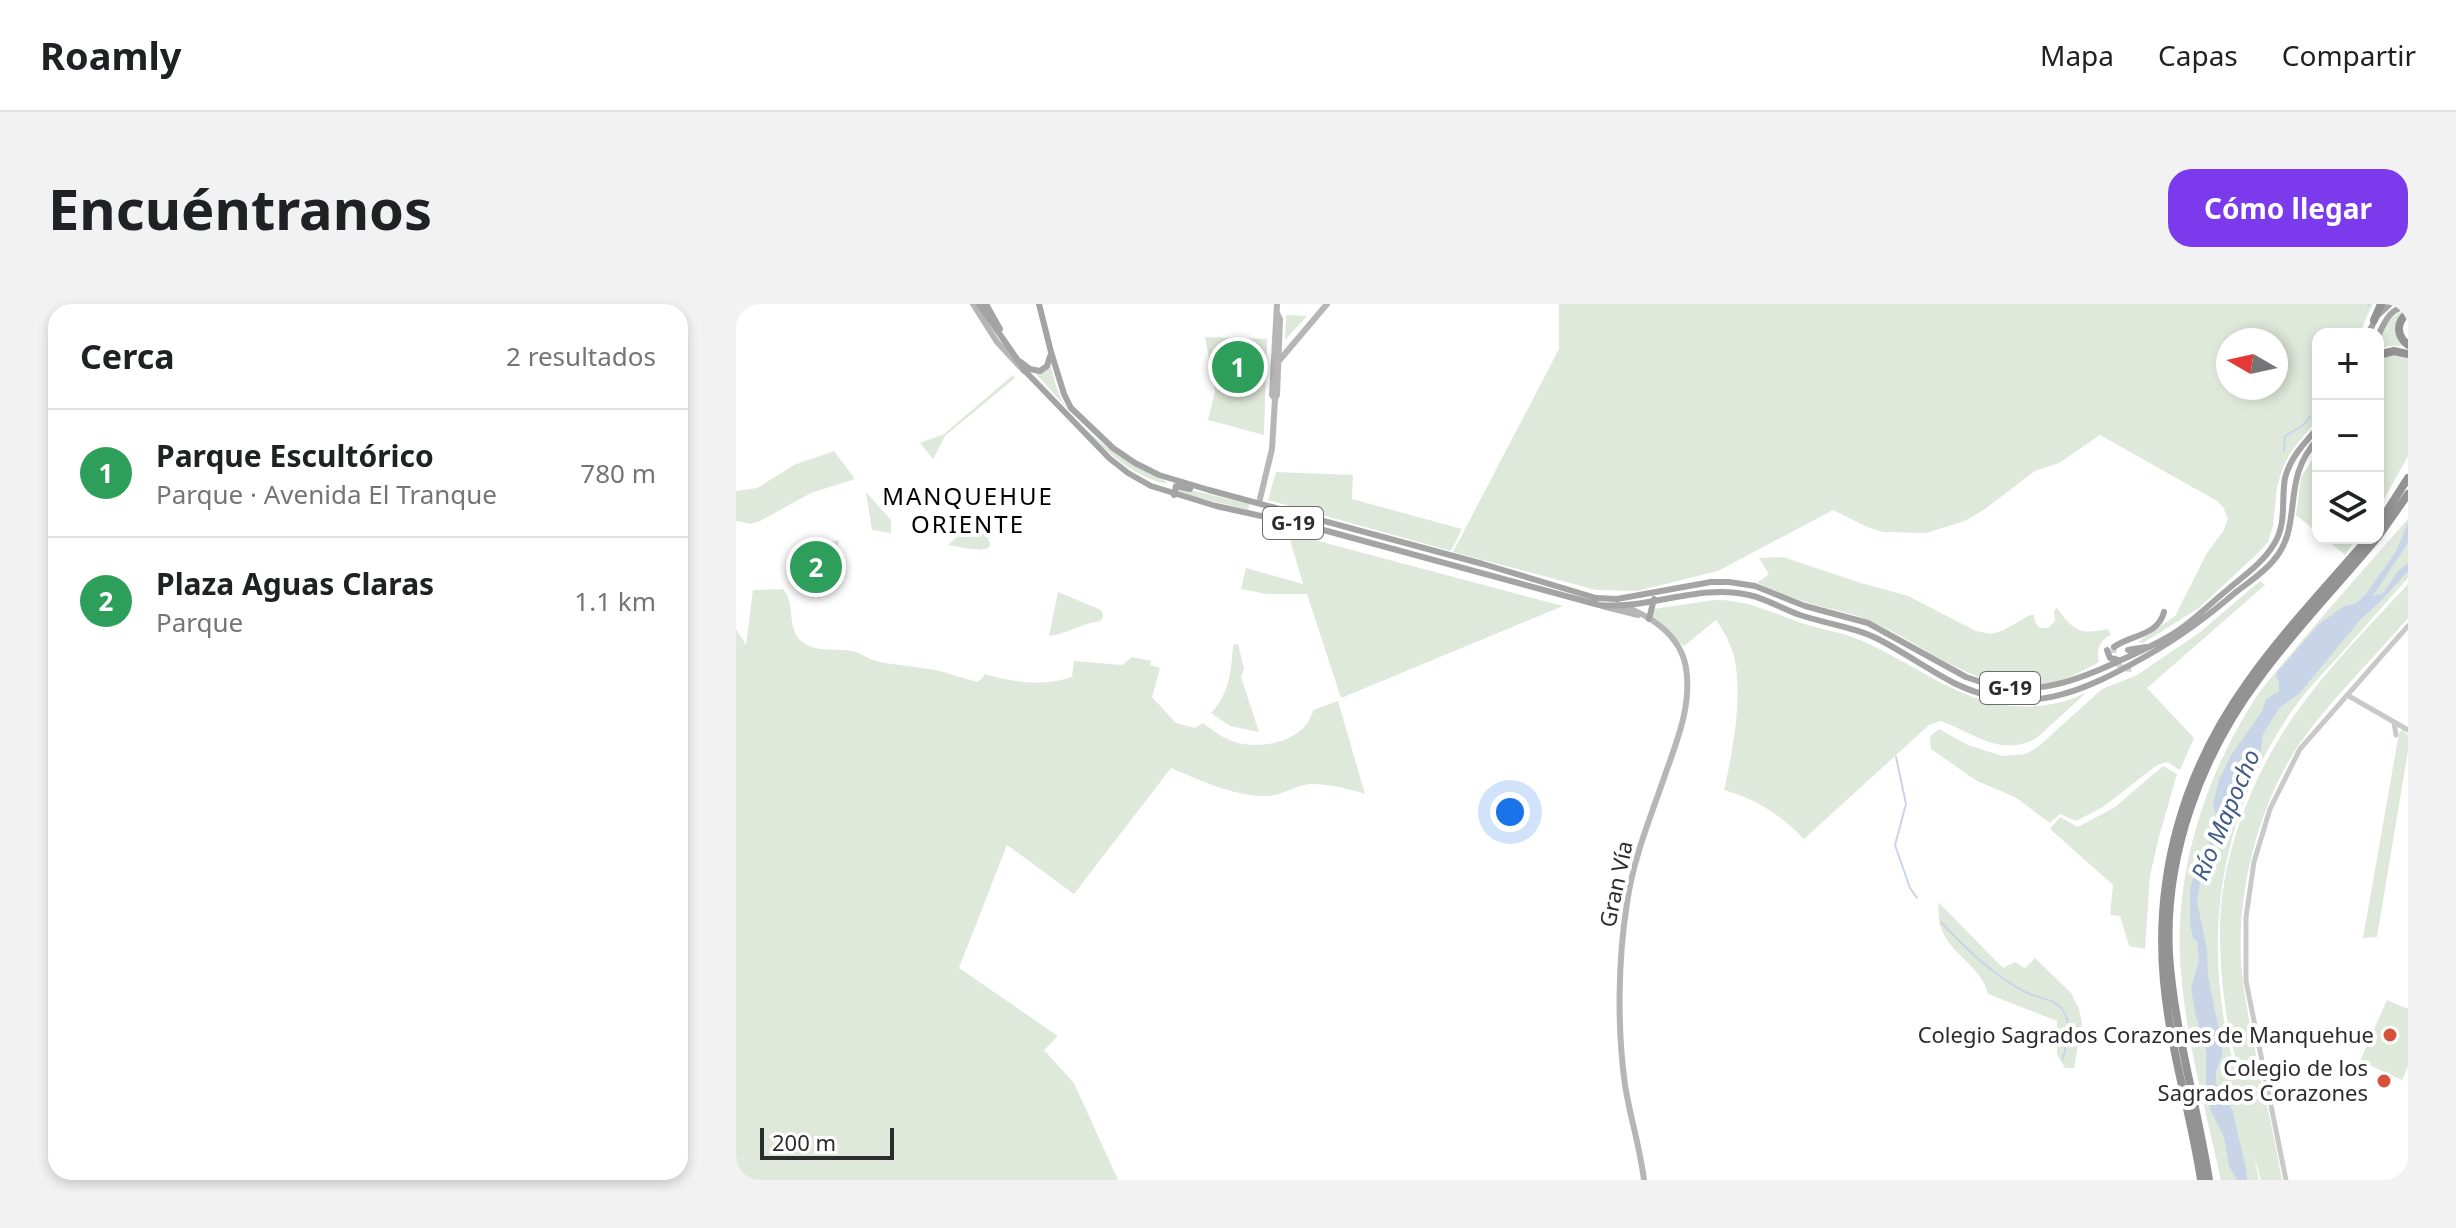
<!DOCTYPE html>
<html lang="es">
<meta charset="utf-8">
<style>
:root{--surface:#fff;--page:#f2f2f2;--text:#202124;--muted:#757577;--line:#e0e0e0;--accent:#7c3aed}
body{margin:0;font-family:"Noto Sans",sans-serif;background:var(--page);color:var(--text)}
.controls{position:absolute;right:24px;top:24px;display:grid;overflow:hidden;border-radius:16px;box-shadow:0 4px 12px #0003}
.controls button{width:72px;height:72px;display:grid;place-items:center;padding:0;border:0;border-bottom:2px solid var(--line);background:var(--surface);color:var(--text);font:40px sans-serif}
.compass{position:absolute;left:1480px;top:24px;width:72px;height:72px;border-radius:50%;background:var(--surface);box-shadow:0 4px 12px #0003;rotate:279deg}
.scale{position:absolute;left:24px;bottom:20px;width:134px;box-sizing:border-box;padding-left:8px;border:4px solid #2c2c2c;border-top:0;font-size:22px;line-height:28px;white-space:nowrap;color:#2c2c2c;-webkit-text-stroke:6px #fff;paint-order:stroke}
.you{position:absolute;left:774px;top:508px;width:28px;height:28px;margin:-20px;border:6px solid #fff;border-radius:50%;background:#1a73e8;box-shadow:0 0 0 12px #1a73e833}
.badge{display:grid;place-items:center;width:52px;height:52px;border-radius:50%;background:var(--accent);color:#fff;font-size:26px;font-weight:700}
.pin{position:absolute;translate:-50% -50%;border:4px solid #fff;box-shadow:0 2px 8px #0006}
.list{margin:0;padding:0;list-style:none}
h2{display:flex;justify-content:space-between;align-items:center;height:104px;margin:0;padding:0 32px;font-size:34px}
h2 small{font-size:26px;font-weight:400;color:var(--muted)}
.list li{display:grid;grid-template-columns:52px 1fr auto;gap:24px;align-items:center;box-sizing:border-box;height:128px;padding:0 32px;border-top:2px solid var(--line)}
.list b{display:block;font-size:30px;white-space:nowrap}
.list p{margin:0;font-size:26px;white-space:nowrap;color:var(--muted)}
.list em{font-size:26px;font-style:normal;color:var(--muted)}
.icon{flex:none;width:44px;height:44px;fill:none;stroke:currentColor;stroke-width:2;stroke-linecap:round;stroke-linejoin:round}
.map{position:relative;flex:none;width:1672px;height:876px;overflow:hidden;border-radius:24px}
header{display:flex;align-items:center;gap:48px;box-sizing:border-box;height:112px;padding:0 40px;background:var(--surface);border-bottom:2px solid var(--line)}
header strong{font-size:38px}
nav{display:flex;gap:44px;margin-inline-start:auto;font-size:28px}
.intro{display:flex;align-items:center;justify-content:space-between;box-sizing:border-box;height:192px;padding:0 48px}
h1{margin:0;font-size:56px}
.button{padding:20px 36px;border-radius:24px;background:var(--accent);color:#fff;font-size:28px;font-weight:700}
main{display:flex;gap:48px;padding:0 48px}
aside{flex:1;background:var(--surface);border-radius:24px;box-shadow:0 4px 12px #0003}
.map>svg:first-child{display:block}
.green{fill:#dfe9db;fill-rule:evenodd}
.water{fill:#c8d5e8}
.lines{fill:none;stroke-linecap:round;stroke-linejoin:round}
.stream{stroke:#c8d5e8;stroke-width:2}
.primary-tunnel{stroke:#d5d5d5;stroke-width:6;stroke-dasharray:6 3;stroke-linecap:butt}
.tertiary{stroke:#c9c9c9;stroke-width:5}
.secondary{stroke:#b6b6b6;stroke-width:6}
.primary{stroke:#a4a4a4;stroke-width:6}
.motorway{stroke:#939393;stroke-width:8}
.poi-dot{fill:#d7513b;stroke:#fff;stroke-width:3}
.labels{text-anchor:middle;stroke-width:8;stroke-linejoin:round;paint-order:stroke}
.shield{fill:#fff;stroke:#6b6b6b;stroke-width:2}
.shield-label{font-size:20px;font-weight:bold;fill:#2c2c2c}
.street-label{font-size:22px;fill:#2c2c2c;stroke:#fff}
.poi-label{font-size:22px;fill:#2c2c2c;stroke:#fff;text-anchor:end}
.neighbourhood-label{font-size:24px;letter-spacing:2px;fill:#000;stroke:#fff}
.water-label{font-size:24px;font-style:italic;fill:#415d87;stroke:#fff}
</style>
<header>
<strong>Roamly</strong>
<nav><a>Mapa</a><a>Capas</a><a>Compartir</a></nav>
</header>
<div class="intro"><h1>Encuéntranos</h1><a class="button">Cómo llegar</a></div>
<main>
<aside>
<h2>Cerca<small>2 resultados</small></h2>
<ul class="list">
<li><span class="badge" style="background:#2e9e5b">1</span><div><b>Parque Escultórico</b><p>Parque · Avenida El Tranque</p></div><em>780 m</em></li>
<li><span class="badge" style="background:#2e9e5b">2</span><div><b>Plaza Aguas Claras</b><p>Parque</p></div><em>1.1 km</em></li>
</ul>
</aside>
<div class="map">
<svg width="1672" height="876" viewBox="0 0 1672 876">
<rect width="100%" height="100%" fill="#fff"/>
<path class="green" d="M 823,0 L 1637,0 L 1623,30 L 1582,30 L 1582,114 L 1554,149 L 1546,166 L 1541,183 L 1537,222 L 1532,238 L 1522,249 L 1463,304 L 1407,339 L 1402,338 L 1439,312 L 1471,249 L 1488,226 L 1492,215 L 1487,203 L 1481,197 L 1364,131 L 1323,159 L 1299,167 L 1249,205 L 1229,217 L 1190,229 L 1147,228 L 1131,223 L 1097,206 L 982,267 L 901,287 L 860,286 L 717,248 L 823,45 ZM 1540,36 L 1540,84 L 1492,84 L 1492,36 Z
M 1672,5 L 1663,13 L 1668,42 L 1651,42 L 1642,47 C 1642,29 1654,9 1672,5 Z
M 550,11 L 571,12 L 549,36 Z
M 469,33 L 531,35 L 528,131 L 472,116 L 479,87 Z
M 1652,50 L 1672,52 L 1672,152 L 1642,206 L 1642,54 Z
M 314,60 C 318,72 320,85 326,96 C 343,128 397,164 430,177 L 430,180 C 373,166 338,109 299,69 Z
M 277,71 L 279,74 L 209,132 L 197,155 L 184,139 L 208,130 Z
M 98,147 L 119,175 L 75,189 L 24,217 L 15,220 L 0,217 L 0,187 L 21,184 L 58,161 Z
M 1582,147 L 1582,229 L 1560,211 L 1565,173 Z
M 540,168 L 617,171 L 616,195 L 726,225 L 715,247 L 532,196 Z
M 442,183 L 514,200 L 512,206 L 440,188 Z
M 130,188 L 155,216 L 155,229 L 136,226 Z
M 1672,215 L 1672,274 C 1649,299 1627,325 1604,351 C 1586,370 1568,389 1553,411 C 1480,519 1464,647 1501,772 C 1500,748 1491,724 1489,700 C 1485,674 1484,646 1484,620 C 1487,537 1524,454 1574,390 C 1604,351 1639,316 1672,280 L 1672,314 C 1637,355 1595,395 1564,439 C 1520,503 1497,601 1507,678 C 1516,745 1535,810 1546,876 L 1525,876 L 1518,852 L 1523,876 L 1485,876 C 1469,803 1448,729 1444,655 C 1440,568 1467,480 1512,406 C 1527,381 1546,361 1564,339 C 1599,297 1636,256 1672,215 Z
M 238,217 C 275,255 240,246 212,241 Z
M 552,229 L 827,302 L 605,394 L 571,290 L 530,290 L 505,285 L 510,264 L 567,280 Z
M 1588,234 L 1621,234 L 1609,251 Z
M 103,236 L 93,288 C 85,286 75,284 69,279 C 56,267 63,249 78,242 C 85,239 95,238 103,236 Z
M 1047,253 L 1122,278 L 1172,292 L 1240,327 L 1254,330 L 1266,327 L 1294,311 L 1298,311 L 1299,318 L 1304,324 L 1312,324 L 1319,317 L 1318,307 L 1321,304 C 1337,327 1345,331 1372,325 L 1375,331 C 1364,335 1360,347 1363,358 C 1349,366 1334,374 1318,378 C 1248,397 1192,341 1132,316 C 1113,308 1092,305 1073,299 C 1055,294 1038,286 1021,279 L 1033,270 L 1023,254 Z
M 1524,277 L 1529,281 L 1411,384 L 1458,434 L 1444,466 C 1432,460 1436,455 1420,462 L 1367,503 L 1340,517 L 1324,510 L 1314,519 L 1279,493 L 1241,477 L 1195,445 L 1194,432 L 1203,425 L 1232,441 L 1266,452 L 1290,450 L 1303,442 L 1366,385 L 1401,371 L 1463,329 Z
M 47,285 C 60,299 50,323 65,337 C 81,350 102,343 120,348 C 126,350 131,354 137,356 C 153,361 170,361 186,364 C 205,366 223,373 241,378 L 247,374 L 248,370 C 278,378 306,383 336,373 L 338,357 L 386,361 L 396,353 L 415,357 L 414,361 L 424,364 L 416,393 L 440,419 L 459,424 L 467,419 C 479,428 492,438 507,440 C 533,444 571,435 577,406 L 602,397 L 629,490 C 616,485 587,479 573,480 C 557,482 546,493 525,492 C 492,490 464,476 435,464 L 338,590 L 271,541 L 223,664 L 322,732 L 308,746 L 338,779 L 382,876 L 0,876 L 0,325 L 10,341 L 17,286 Z
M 322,288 L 365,306 L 367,312 L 365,317 C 346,319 331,330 313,332 Z
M 978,296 C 1008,295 1032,307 1060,317 C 1081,325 1103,327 1124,336 C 1194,366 1244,420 1329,397 C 1337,395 1344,391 1351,388 L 1302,433 C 1266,455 1238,429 1205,417 L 1193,421 L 1068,535 C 1045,511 1020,495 988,486 C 997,447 1008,387 997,349 C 993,336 987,326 980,316 L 948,342 L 915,316 L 918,305 Z
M 502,340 L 508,365 L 505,373 L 523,428 L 494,422 L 475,409 C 494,389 495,367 497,341 Z
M 1666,426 L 1672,431 L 1672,447 L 1641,633 L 1627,634 L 1663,429 Z
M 1427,462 L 1441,470 L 1423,533 L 1414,572 L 1409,645 L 1393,642 L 1384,612 L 1374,611 L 1377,581 L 1314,525 L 1324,513 L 1342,523 L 1379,503 Z
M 1202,598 L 1267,664 L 1279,658 L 1289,664 L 1299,654 L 1335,689 L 1343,705 L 1346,719 L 1338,764 L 1329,764 L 1321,750 L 1321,717 L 1252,690 C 1246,663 1214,650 1205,624 C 1202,616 1203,606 1202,598 Z
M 1651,696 L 1672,705 L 1672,762 L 1666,776 L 1624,757 Z"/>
<path class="water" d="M 1672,219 L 1672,239 L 1637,292 L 1647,289 L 1662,267 L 1672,259 L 1672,267 L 1643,299 L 1625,315 L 1563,390 L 1544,403 L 1527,430 L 1524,454 L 1494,512 L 1490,513 L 1466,567 L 1461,597 L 1471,646 L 1472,672 L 1486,741 L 1486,752 L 1480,767 L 1480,780 L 1496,805 L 1510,864 L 1511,876 L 1501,876 L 1493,862 L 1488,833 L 1475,807 L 1470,789 L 1470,747 L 1459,709 L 1455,684 L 1463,656 L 1461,637 L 1457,634 L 1454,620 L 1454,583 L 1465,553 L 1471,545 L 1481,517 L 1477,500 L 1483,476 L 1494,453 L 1526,407 L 1530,395 L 1543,387 L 1543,379 L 1540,371 L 1542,367 L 1582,321 L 1608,302 L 1619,300 L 1629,291 L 1659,249 Z"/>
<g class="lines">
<path class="stream" d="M 1632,0 L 1633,1
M 1548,147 L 1549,132 L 1566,122 L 1574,113
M 1160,453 L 1170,500 L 1159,541 L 1174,584 L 1181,594
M 1205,618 C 1230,645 1258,672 1291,689 C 1303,695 1320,694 1328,708 C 1336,721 1331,742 1326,756"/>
<path class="primary-tunnel" d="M 1378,343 C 1375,356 1384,368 1398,364"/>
<path class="tertiary" d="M 1611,391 L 1672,426
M 1658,419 L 1660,431
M 1550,876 L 1510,677 L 1510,613 L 1518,558 L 1534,505 L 1564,445 L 1672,322"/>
<path class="secondary" d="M 237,0 L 261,38 L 288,67
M 542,58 L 591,0
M 539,95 L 541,91 L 544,15 L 541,9
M 523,199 L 536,145 L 539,95 L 536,91 L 541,0
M 883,301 C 913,310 945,331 950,364 C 956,401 941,437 929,471 C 915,512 897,555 891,599 C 882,656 881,723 889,781 C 894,813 904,843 908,876
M 866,302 L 902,311"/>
<path class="primary" d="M 243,0 L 290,68 L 373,154 L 392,169 L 415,182 L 480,202 L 580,224 L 863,301 C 913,306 963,279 1013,291 C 1031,295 1047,305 1064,311 C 1091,320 1119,323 1144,336 C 1169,349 1193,366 1218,379 C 1291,415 1347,388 1412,351 C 1444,333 1472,312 1500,288 C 1513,278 1527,269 1537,257 C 1569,221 1543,176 1582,135
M 250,0 L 264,25
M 303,0 L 315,48 L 328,90 L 335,104 L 377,144 L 399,159 L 423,171 L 473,186 L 747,260 L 860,294 L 881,295 L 975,278 L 993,278 L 1019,282 L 1069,302 L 1132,319 L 1230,373 C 1288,395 1330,382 1383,357 C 1403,348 1424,339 1443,326 C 1459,315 1474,300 1490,287 C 1506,273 1527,259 1538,240 C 1551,220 1545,197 1549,174 C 1554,154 1568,139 1582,124
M 1632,30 L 1641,12 L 1654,0
M 1642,32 C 1649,17 1654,4 1672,2
M 285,58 L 294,65 L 304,67 L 311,62 L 314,52
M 438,191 L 440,182 L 454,185
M 913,315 L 918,295
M 1378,343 C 1394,331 1422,332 1428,308
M 1371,346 L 1374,354 L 1382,356
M 1392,346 L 1410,343"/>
<path class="motorway" d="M 1672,9 C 1660,18 1660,31 1672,41
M 1638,16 L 1645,0
M 1642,51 L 1658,47 L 1672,50
M 1642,221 L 1672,174
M 1642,233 L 1672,190
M 1465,876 C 1455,810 1434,745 1428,678 C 1418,570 1448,467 1511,379 C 1547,328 1591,282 1632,234
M 1473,876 C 1461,800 1438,726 1433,650 C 1428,551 1465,451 1524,373 C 1560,324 1603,280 1641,234"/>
</g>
<g class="poi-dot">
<circle cx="1654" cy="731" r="8"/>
<circle cx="1648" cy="777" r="8"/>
</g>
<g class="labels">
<g class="shield">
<rect x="527" y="203" width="60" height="32" rx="6"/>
<rect x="1244" y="368" width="60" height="32" rx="6"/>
</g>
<g class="shield-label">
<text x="557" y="226">G-19</text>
<text x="1274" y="391">G-19</text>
</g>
<g class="street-label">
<text transform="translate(880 580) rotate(-78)" y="8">Gran Vía</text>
</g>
<g class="poi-label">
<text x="1638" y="739">Colegio Sagrados Corazones de Manquehue</text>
<text x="1632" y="772">Colegio de los<tspan x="1632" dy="25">Sagrados Corazones</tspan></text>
</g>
<g class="neighbourhood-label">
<text x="232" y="201">MANQUEHUE<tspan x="232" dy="28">ORIENTE</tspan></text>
</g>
<g class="water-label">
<text transform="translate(1490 511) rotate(-67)" y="8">Río Mapocho</text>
</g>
</g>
</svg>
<div class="controls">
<button>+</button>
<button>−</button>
<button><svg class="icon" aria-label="layers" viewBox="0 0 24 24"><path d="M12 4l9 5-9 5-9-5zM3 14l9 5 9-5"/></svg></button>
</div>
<svg class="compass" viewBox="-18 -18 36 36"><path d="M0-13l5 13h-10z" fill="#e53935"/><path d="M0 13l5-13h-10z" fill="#757577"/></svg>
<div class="scale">200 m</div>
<div class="you"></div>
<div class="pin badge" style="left:502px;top:63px;background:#2e9e5b">1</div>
<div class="pin badge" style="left:80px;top:263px;background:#2e9e5b">2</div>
</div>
</main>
